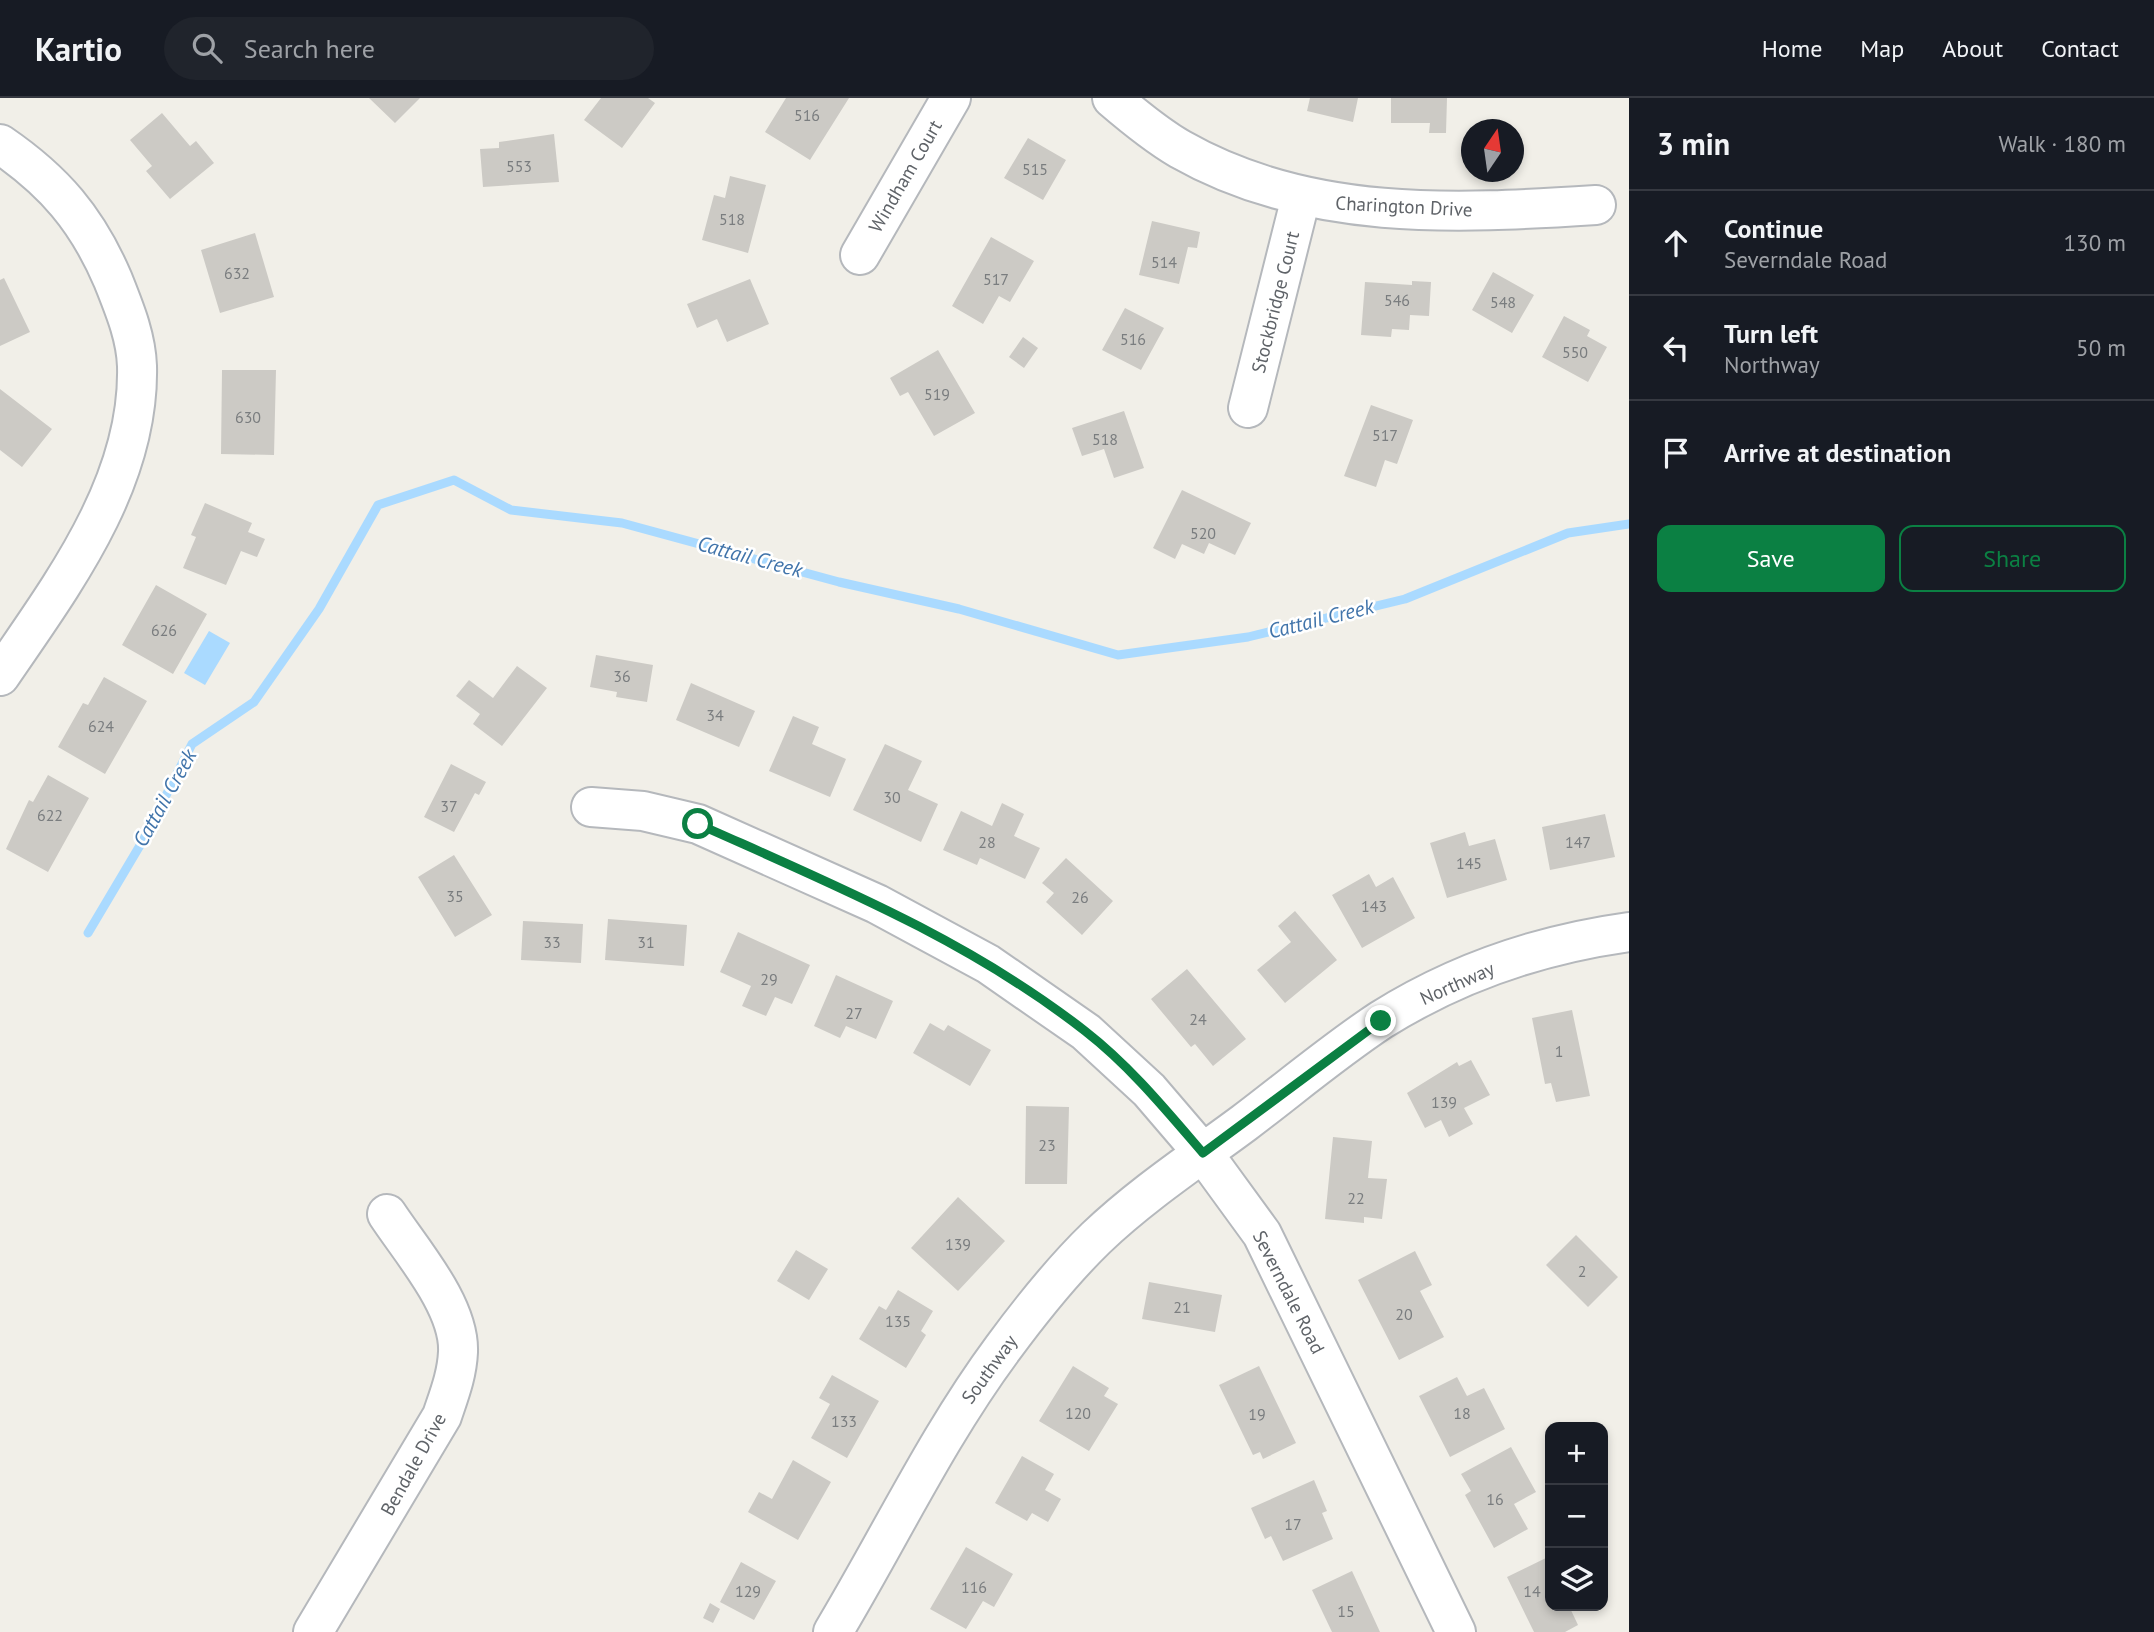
<!DOCTYPE html>
<meta charset="utf-8">
<style>
:root{--surface:#171b24;--page:#20242c;--text:#f1f3f6;--muted:#9ea1a6;--line:#363941;--accent:#0b8043}
body{margin:0;font-family:"PT Sans",sans-serif;background:var(--page);color:var(--text)}
.controls{position:absolute;right:21px;bottom:21px;display:grid;overflow:hidden;border-radius:14px;box-shadow:0 4px 10px #0003}
.controls button{width:63px;height:63px;display:grid;place-items:center;padding:0;border:0;border-bottom:2px solid var(--line);background:var(--surface);color:var(--text);font:35px sans-serif}
.compass{position:absolute;left:1461px;top:21px;width:63px;height:63px;border-radius:50%;background:var(--surface);box-shadow:0 4px 10px #0003;rotate:13deg}
.stop{position:absolute;width:21px;height:21px;margin:-16px;border:5px solid #0b8043;border-radius:50%;background:#fff}
.stop.end{background:#0b8043;border-color:#fff;box-shadow:0 2px 7px #0008}
.list{margin:0;padding:0;list-style:none}
h2{display:flex;justify-content:space-between;align-items:center;height:91px;margin:0;padding:0 28px;font-size:30px}
h2 small{font-size:23px;font-weight:400;color:var(--muted)}
.list li{display:grid;grid-template-columns:46px 1fr auto;gap:21px;align-items:center;box-sizing:border-box;height:105px;padding:0 28px;border-top:2px solid var(--line)}
.list b{display:block;font-size:26px;white-space:nowrap}
.list p{margin:0;font-size:23px;white-space:nowrap;color:var(--muted)}
.list em{font-size:23px;font-style:normal;color:var(--muted)}
.actions{display:flex;gap:14px;padding:21px 28px}
.actions a{flex:1;padding:16px 0;border:2px solid var(--accent);border-radius:14px;text-align:center;font-size:24px;color:var(--accent)}
.actions .main{background:var(--accent);color:#fff}
.icon{flex:none;width:38px;height:38px;fill:none;stroke:currentColor;stroke-width:2;stroke-linecap:round;stroke-linejoin:round}
.map{position:relative;flex:none;width:1629px;height:1534px;overflow:hidden}
header{display:flex;align-items:center;gap:42px;box-sizing:border-box;height:98px;padding:0 35px;background:var(--surface);border-bottom:2px solid var(--line)}
header strong{font-size:33px}
nav{display:flex;gap:38px;margin-inline-start:auto;font-size:24px}
.search{width:490px;height:63px;background:var(--page);display:flex;align-items:center;gap:18px;box-sizing:border-box;padding:0 24px;border-radius:38px;color:var(--muted);font-size:26px}
main{display:flex}
aside{flex:1;background:var(--surface)}
.map>svg:first-child{display:block}
.water{fill:#aadaff}
.lines{fill:none;stroke-linecap:round;stroke-linejoin:round}
.stream{stroke:#aadaff;stroke-width:9}
.building{fill:#cccac5}
.minor-casing{stroke:#b5b8bc;stroke-width:42}
.minor{stroke:#fff;stroke-width:38}
.route{stroke:#0b8043;stroke-width:9}
.labels{text-anchor:middle;stroke-width:5;stroke-linejoin:round;paint-order:stroke}
.number-label{font-size:16px;fill:#7a7d7f}
.street-label{font-size:19px;fill:#5f6368;stroke:#fff}
.water-label{font-size:21px;font-style:italic;fill:#4174aa;stroke:#fff}
</style>
<header>
<strong>Kartio</strong>
<div class="search"><svg class="icon" aria-label="search" viewBox="0 0 24 24"><circle cx="10" cy="10" r="6"/><path d="M15 15l6 6"/></svg>Search here</div>
<nav><a>Home</a><a>Map</a><a>About</a><a>Contact</a></nav>
</header>
<main>
<div class="map">
<svg width="1629" height="1534" viewBox="0 0 1629 1534">
<rect width="100%" height="100%" fill="#f1efe8"/>
<path class="water" d="M 209,533 L 230,545 L 205,587 L 184,575 Z"/>
<g class="lines">
<path class="stream" d="M 88,835 L 145,739 L 192,646 L 254,604 L 319,511 L 378,407 L 454,382 L 511,412 L 622,425 L 839,484 L 959,511 L 1118,557 L 1248,539 L 1405,501 L 1568,435 L 1629,426"/>
</g>
<path class="building" d="M 369,0 L 420,0 L 395,25 Z
M 601,0 L 648,0 L 655,5 L 622,50 L 584,22 Z
M 786,0 L 849,0 L 810,62 L 765,34 Z
M 1310,0 L 1358,0 L 1353,24 L 1307,13 Z
M 1391,0 L 1447,0 L 1446,35 L 1429,35 L 1430,25 L 1391,25 Z
M 162,15 L 190,48 L 196,43 L 214,65 L 170,101 L 146,73 L 152,68 L 130,42 Z
M 554,36 L 559,84 L 483,89 L 480,51 L 499,50 L 499,44 Z
M 1028,40 L 1066,62 L 1043,102 L 1004,80 Z
M 730,78 L 766,87 L 748,155 L 702,142 L 714,97 L 725,100 Z
M 1152,123 L 1200,134 L 1197,150 L 1188,149 L 1179,186 L 1139,177 Z
M 255,135 L 274,199 L 220,215 L 201,152 Z
M 991,139 L 1034,163 L 1010,204 L 999,198 L 983,226 L 952,208 Z
M 1493,174 L 1534,197 L 1512,235 L 1472,212 Z
M 4,180 L 30,234 L 0,248 L 0,182 Z
M 750,181 L 769,226 L 727,244 L 717,221 L 697,230 L 687,206 Z
M 1412,183 L 1431,184 L 1429,218 L 1410,217 L 1409,232 L 1392,231 L 1391,239 L 1361,237 L 1365,184 L 1412,187 Z
M 1125,210 L 1164,230 L 1141,272 L 1102,252 Z
M 1564,218 L 1590,232 L 1587,238 L 1607,249 L 1588,284 L 1542,259 Z
M 1023,239 L 1038,250 L 1024,270 L 1009,259 Z
M 938,252 L 975,315 L 934,338 L 908,294 L 900,298 L 890,280 Z
M 222,272 L 276,272 L 274,357 L 221,356 Z
M 0,291 L 52,331 L 22,369 L 0,352 Z
M 1371,307 L 1413,322 L 1397,366 L 1385,362 L 1376,389 L 1344,378 Z
M 1124,313 L 1144,370 L 1114,380 L 1104,351 L 1082,358 L 1072,330 Z
M 1182,392 L 1251,425 L 1235,457 L 1209,445 L 1204,456 L 1182,446 L 1175,461 L 1153,450 Z
M 205,405 L 252,425 L 248,434 L 265,441 L 257,459 L 241,453 L 226,487 L 183,470 L 196,439 L 191,437 Z
M 156,487 L 207,516 L 173,576 L 122,547 Z
M 596,557 L 653,567 L 647,604 L 616,599 L 617,594 L 590,589 Z
M 517,568 L 547,590 L 502,648 L 473,626 L 480,616 L 456,598 L 469,582 L 493,600 Z
M 104,579 L 147,603 L 105,676 L 58,649 L 83,605 L 88,607 Z
M 691,585 L 755,613 L 739,649 L 676,622 Z
M 793,618 L 819,629 L 812,646 L 846,661 L 830,699 L 769,673 Z
M 885,646 L 922,663 L 908,692 L 938,706 L 921,744 L 853,712 Z
M 451,666 L 486,684 L 479,697 L 475,695 L 454,734 L 424,719 Z
M 48,677 L 89,700 L 48,774 L 6,751 L 29,702 L 33,704 Z
M 1002,705 L 1024,716 L 1014,738 L 1040,750 L 1025,781 L 980,760 L 977,767 L 943,752 L 961,713 L 992,728 Z
M 1605,716 L 1615,759 L 1550,772 L 1542,729 Z
M 1465,734 L 1469,748 L 1495,741 L 1507,782 L 1447,800 L 1430,745 Z
M 454,757 L 492,817 L 455,839 L 418,779 Z
M 1066,760 L 1113,803 L 1082,837 L 1046,804 L 1054,795 L 1042,785 Z
M 1369,776 L 1376,789 L 1393,779 L 1415,820 L 1362,850 L 1332,797 Z
M 1295,813 L 1337,862 L 1285,905 L 1257,872 L 1291,844 L 1278,828 Z
M 608,821 L 687,827 L 684,868 L 605,862 Z
M 523,823 L 583,826 L 581,865 L 521,862 Z
M 738,834 L 810,867 L 792,906 L 775,899 L 766,918 L 742,908 L 751,888 L 720,874 Z
M 1187,871 L 1246,941 L 1213,968 L 1195,946 L 1191,949 L 1151,901 Z
M 836,877 L 893,903 L 876,941 L 846,928 L 840,940 L 814,928 Z
M 1572,912 L 1590,998 L 1556,1004 L 1551,985 L 1545,986 L 1532,920 Z
M 930,925 L 944,933 L 948,927 L 991,952 L 970,988 L 913,955 Z
M 1471,962 L 1490,997 L 1464,1010 L 1473,1026 L 1449,1039 L 1441,1022 L 1425,1030 L 1407,995 L 1457,964 L 1459,968 Z
M 1026,1008 L 1069,1009 L 1067,1086 L 1025,1086 Z
M 1333,1039 L 1372,1043 L 1368,1080 L 1387,1081 L 1382,1121 L 1364,1119 L 1364,1125 L 1325,1121 Z
M 958,1099 L 1005,1143 L 958,1193 L 911,1150 Z
M 1576,1137 L 1618,1179 L 1588,1209 L 1546,1167 Z
M 796,1152 L 828,1171 L 809,1202 L 777,1183 Z
M 1415,1153 L 1432,1187 L 1420,1193 L 1444,1239 L 1399,1262 L 1358,1182 Z
M 1149,1184 L 1222,1197 L 1215,1234 L 1142,1221 Z
M 898,1192 L 933,1213 L 921,1233 L 926,1237 L 906,1270 L 859,1241 L 879,1208 L 886,1212 Z
M 1073,1268 L 1109,1290 L 1104,1298 L 1118,1306 L 1089,1353 L 1039,1323 Z
M 1259,1268 L 1296,1345 L 1263,1361 L 1260,1354 L 1253,1357 L 1219,1287 Z
M 832,1277 L 879,1303 L 847,1360 L 811,1340 L 830,1306 L 819,1300 Z
M 1457,1279 L 1467,1298 L 1484,1290 L 1505,1331 L 1450,1359 L 1419,1298 Z
M 1511,1349 L 1536,1394 L 1514,1406 L 1528,1431 L 1494,1450 L 1465,1397 L 1471,1393 L 1461,1376 Z
M 1022,1358 L 1054,1376 L 1045,1392 L 1061,1401 L 1048,1424 L 1032,1415 L 1027,1423 L 995,1405 Z
M 793,1362 L 831,1384 L 798,1442 L 748,1414 L 759,1394 L 772,1401 Z
M 1314,1382 L 1327,1413 L 1322,1415 L 1333,1441 L 1283,1463 L 1271,1438 L 1265,1441 L 1251,1410 Z
M 966,1449 L 1013,1476 L 994,1509 L 983,1503 L 966,1531 L 930,1511 Z
M 1550,1458 L 1550,1508 L 1569,1508 L 1578,1527 L 1565,1534 L 1534,1534 L 1507,1479 Z
M 741,1464 L 776,1483 L 754,1522 L 720,1504 Z
M 1352,1473 L 1380,1534 L 1332,1534 L 1312,1492 Z
M 710,1505 L 720,1511 L 713,1525 L 703,1520 Z"/>
<g class="lines">
<g class="minor-casing">
<path id="minor" d="M 1112,0 C 1133,18 1156,37 1180,51 C 1308,124 1455,116 1596,107
M 0,46 C 54,83 87,121 113,182 C 124,210 136,238 137,268 C 140,385 62,487 0,578
M 860,157 L 951,0
M 1248,310 L 1301,99
M 591,709 L 643,713 L 698,726 L 877,806 L 988,866 L 1086,934 L 1149,992 L 1203,1055 L 1262,1136 L 1456,1534
M 313,1534 L 442,1318 C 449,1297 457,1277 458,1254 C 460,1208 412,1154 387,1116
M 833,1534 C 890,1439 937,1339 1003,1250 C 1031,1212 1062,1173 1096,1140 C 1141,1097 1194,1062 1244,1025 C 1289,991 1334,953 1381,922 C 1456,875 1542,846 1629,834"/>
</g>
<use href="#minor" class="minor"/>
</g>
<g class="lines">
<path class="route" d="M 698,726 C 832,786 969,842 1085,933 C 1130,968 1166,1012 1203,1055 L 1381,923"/>
</g>
<g class="labels">
<g class="number-label">
<text x="807" y="23">516</text>
<text x="519" y="74">553</text>
<text x="1035" y="77">515</text>
<text x="732" y="127">518</text>
<text x="1164" y="170">514</text>
<text x="237" y="181">632</text>
<text x="996" y="187">517</text>
<text x="1397" y="208">546</text>
<text x="1503" y="210">548</text>
<text x="1133" y="247">516</text>
<text x="1575" y="260">550</text>
<text x="937" y="302">519</text>
<text x="248" y="325">630</text>
<text x="1385" y="343">517</text>
<text x="1105" y="347">518</text>
<text x="1203" y="441">520</text>
<text x="164" y="538">626</text>
<text x="622" y="584">36</text>
<text x="715" y="623">34</text>
<text x="101" y="634">624</text>
<text x="892" y="705">30</text>
<text x="449" y="714">37</text>
<text x="50" y="723">622</text>
<text x="987" y="750">28</text>
<text x="1578" y="750">147</text>
<text x="1469" y="771">145</text>
<text x="455" y="804">35</text>
<text x="1080" y="805">26</text>
<text x="1374" y="814">143</text>
<text x="552" y="850">33</text>
<text x="646" y="850">31</text>
<text x="769" y="887">29</text>
<text x="854" y="921">27</text>
<text x="1198" y="927">24</text>
<text x="1559" y="959">1</text>
<text x="1444" y="1010">139</text>
<text x="1047" y="1053">23</text>
<text x="1356" y="1106">22</text>
<text x="958" y="1152">139</text>
<text x="1582" y="1179">2</text>
<text x="1182" y="1215">21</text>
<text x="1404" y="1222">20</text>
<text x="898" y="1229">135</text>
<text x="1078" y="1321">120</text>
<text x="1462" y="1321">18</text>
<text x="1257" y="1322">19</text>
<text x="844" y="1329">133</text>
<text x="1495" y="1407">16</text>
<text x="1293" y="1432">17</text>
<text x="974" y="1495">116</text>
<text x="748" y="1499">129</text>
<text x="1532" y="1499">14</text>
<text x="1346" y="1519">15</text>
</g>
<g class="street-label">
<text transform="translate(905 78) rotate(-60)" y="7">Windham Court</text>
<text transform="translate(1404 108) rotate(3)" y="7">Charington Drive</text>
<text transform="translate(1275 204) rotate(-76)" y="7">Stockbridge Court</text>
<text transform="translate(1457 885) rotate(-24)" y="7">Northway</text>
<text transform="translate(1289 1194) rotate(63)" y="7">Severndale Road</text>
<text transform="translate(989 1271) rotate(-54)" y="7">Southway</text>
<text transform="translate(413 1366) rotate(-61)" y="7">Bendale Drive</text>
</g>
<g class="water-label">
<text transform="translate(750 459) rotate(15)" y="7">Cattail Creek</text>
<text transform="translate(1321 521) rotate(-14)" y="7">Cattail Creek</text>
<text transform="translate(165 700) rotate(-61)" y="7">Cattail Creek</text>
</g>
</g>
</svg>
<div class="controls">
<button>+</button>
<button>−</button>
<button><svg class="icon" aria-label="layers" viewBox="0 0 24 24"><path d="M12 4l9 5-9 5-9-5zM3 14l9 5 9-5"/></svg></button>
</div>
<svg class="compass" viewBox="-18 -18 36 36"><path d="M0-13l5 13h-10z" fill="#e53935"/><path d="M0 13l5-13h-10z" fill="#9ea1a6"/></svg>
<div class="stop" style="left:698px;top:726px"></div>
<div class="stop end" style="left:1381px;top:923px"></div>
</div>
<aside>
<h2>3 min<small>Walk · 180 m</small></h2>
<ul class="list">
<li><svg class="icon" aria-label="ahead" viewBox="0 0 24 24"><path d="M12 20V5M6 11l6-6 6 6"/></svg><div><b>Continue</b><p>Severndale Road</p></div><em>130 m</em></li>
<li><svg class="icon" aria-label="left" viewBox="0 0 24 24"><path d="M17 20v-9H6M10 6l-5 5 5 5"/></svg><div><b>Turn left</b><p>Northway</p></div><em>50 m</em></li>
<li><svg class="icon" aria-label="arrive" viewBox="0 0 24 24"><path d="M6 21V4h12l-3 4 3 4H6"/></svg><div><b>Arrive at destination</b></div></li>
</ul>
<div class="actions"><a class="main">Save</a><a>Share</a></div>
</aside>
</main>
